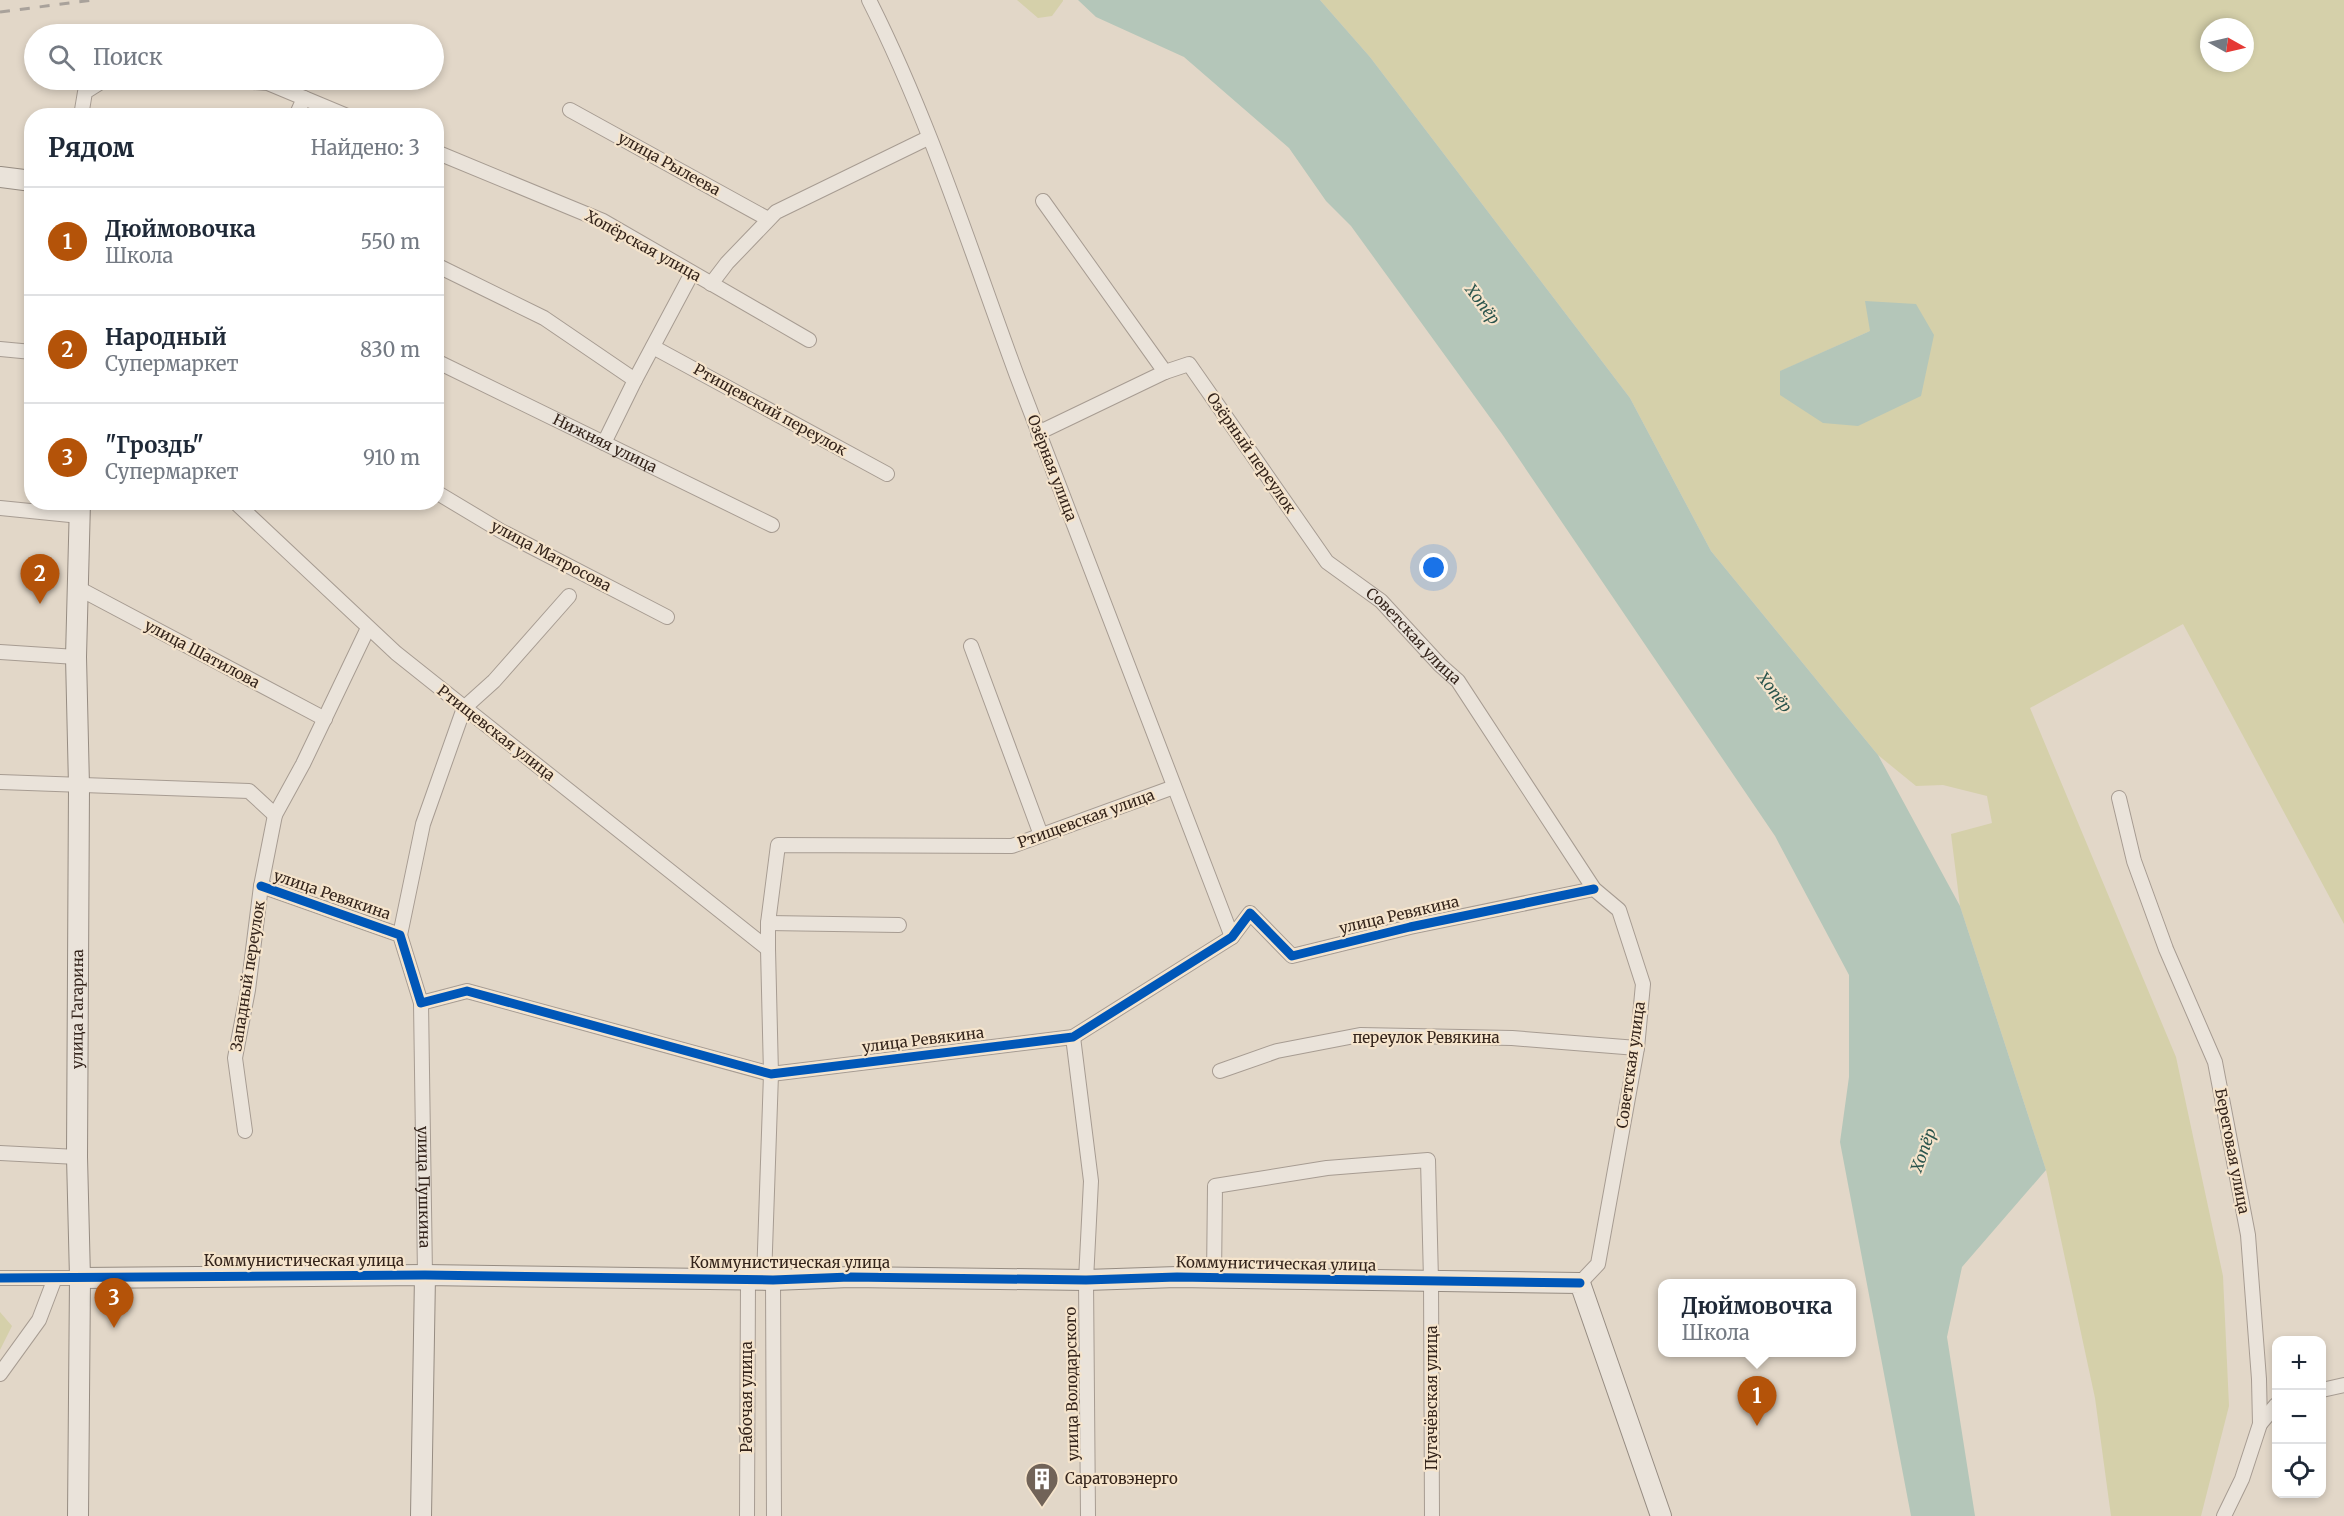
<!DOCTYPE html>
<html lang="ru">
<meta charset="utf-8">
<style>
:root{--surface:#fff;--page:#f2f2f3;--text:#1f2937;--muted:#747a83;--line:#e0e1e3;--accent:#b45309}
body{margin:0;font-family:Merriweather,serif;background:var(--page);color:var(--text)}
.controls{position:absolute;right:18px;bottom:18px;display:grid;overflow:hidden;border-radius:12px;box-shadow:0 3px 9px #0003}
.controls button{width:54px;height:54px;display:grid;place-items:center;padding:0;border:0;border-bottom:2px solid var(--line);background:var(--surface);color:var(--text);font:30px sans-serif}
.compass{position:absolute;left:2200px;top:18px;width:54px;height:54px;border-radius:50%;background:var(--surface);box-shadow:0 3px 9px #0003;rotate:98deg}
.you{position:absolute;left:1434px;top:568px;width:21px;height:21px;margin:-15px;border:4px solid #fff;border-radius:50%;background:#1a73e8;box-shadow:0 0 0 9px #1a73e833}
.badge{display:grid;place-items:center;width:39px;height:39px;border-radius:50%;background:var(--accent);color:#fff;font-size:20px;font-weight:700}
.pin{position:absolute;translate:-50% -50px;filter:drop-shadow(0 2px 3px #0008)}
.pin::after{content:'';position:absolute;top:32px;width:21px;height:18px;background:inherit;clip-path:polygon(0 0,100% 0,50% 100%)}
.popup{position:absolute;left:1658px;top:1279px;width:198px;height:78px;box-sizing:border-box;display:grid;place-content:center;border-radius:12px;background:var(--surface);filter:drop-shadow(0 2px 4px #0005);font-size:20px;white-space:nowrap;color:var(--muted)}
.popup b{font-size:22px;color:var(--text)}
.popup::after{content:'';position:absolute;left:50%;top:100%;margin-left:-12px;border:12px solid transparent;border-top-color:var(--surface)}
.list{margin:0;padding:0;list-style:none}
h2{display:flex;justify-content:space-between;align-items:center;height:78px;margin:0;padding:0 24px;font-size:26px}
h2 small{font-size:20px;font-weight:400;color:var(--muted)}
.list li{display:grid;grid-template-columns:39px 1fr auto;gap:18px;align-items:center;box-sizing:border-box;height:108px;padding:0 24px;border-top:2px solid var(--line)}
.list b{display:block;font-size:22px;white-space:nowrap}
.list p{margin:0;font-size:20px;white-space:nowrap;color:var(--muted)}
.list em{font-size:20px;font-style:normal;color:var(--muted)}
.icon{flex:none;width:33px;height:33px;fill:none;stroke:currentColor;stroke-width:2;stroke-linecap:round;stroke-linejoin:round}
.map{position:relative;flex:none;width:2344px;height:1516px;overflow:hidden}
.search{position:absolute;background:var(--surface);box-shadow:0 3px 9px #0003;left:24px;top:24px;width:420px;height:66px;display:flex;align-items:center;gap:15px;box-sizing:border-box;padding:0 21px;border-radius:33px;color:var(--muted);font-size:22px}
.panel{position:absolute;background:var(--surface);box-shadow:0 3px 9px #0003;left:24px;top:108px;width:420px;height:402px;border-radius:24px}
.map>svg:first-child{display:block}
.green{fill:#d5d0aa;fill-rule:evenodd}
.water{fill:#b4c6b9}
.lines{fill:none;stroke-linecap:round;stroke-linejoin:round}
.street-casing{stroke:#a79c92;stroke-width:16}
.secondary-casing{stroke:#968c82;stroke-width:22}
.street{stroke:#eae3da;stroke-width:14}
.secondary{stroke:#eae3da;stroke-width:20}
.rail{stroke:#a9a29b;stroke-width:3;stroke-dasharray:10 10;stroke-linecap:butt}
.cycleway-casing{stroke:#f5e4cc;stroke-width:13}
.cycleway{stroke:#0057b8;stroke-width:9}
.labels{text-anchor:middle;stroke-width:4.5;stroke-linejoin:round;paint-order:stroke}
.street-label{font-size:15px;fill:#34241b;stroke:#f5e4cc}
.poi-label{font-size:15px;fill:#34241b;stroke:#f5e4cc;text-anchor:start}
.water-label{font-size:16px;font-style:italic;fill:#2a544c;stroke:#f5e4cc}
</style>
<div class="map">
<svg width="2344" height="1516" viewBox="0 0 2344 1516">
<rect width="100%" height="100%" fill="#e2d7c8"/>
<path class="green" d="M 1017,0 L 1063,0 L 1063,1 L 1052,16 L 1038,18 Z
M 1320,0 L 2344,0 L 2344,924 L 2183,624 L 2030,708 L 2176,1057 L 2223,1276 L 2229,1406 L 2201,1516 L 2111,1516 L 2095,1398 L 2046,1170 L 1960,906 L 1951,834 L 1992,823 L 1987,796 L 1943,785 L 1916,786 L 1878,755 L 1711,551 L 1630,398 L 1370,57 ZM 2209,27 L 2245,27 L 2245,63 L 2209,63 ZM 1870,331 L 1780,395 L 1781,371 Z
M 0,1312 L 12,1326 L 0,1350 Z"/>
<path class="water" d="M 1078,0 L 1320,0 L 1370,57 L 1630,398 L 1711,551 L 1878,755 L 1960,906 L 2046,1170 L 1962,1267 L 1947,1337 L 1975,1516 L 1911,1516 L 1840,1142 L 1849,1077 L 1849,975 L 1775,836 L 1502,434 L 1351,226 L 1326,201 L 1289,148 L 1184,57 L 1096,17 Z
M 1865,301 L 1916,304 L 1934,335 L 1921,396 L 1858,426 L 1823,423 L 1780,395 L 1780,371 L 1870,331 Z"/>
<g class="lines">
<g class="street-casing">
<g id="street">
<path d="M 869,0 C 929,119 971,251 1017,376 C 1087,563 1159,750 1232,937"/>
<path d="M 221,80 L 268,83 L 347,116"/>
<path d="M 570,110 L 768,219"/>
<path d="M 81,116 L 85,92 L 104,80"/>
<path d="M 296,116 L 304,98"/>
<path d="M 436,152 L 603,221 L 809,340"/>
<path id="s1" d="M 1043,201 L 1165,372 L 1189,364 L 1327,562 L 1381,601 L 1440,665 L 1458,681 L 1594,889 L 1619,910 L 1643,984 L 1637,1048 L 1598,1264 L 1580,1283"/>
<path d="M 436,265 L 544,318 L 635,380"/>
<path d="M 711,284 L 727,263 L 776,212 L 928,138"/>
<path d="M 653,347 L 887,474"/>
<path d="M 0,349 L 32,352"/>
<path id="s2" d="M 436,361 L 772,525"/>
<path d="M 1038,433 L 1165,372"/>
<path d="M 604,443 L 635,380 L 692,273"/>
<path d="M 436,492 L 501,531 L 667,617"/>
<path d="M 235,502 L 396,653 L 768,949 L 771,1074 L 764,1279"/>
<path d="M 0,508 L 80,516"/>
<path d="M 78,588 L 325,719"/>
<path d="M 971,646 L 1041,835"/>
<path d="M 0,652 L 76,657"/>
<path d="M 0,782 L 249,791 L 275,815"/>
<path d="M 2119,798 L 2134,861 L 2166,949 L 2215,1062 L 2248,1235 L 2259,1379 L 2260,1424 L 2242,1479 L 2224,1516"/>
<path d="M 261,886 L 400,935 L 421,1003 L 467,991 L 771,1074 L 1073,1037 L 1232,937 L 1250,913 L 1292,956 L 1410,927 L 1594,889"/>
<path d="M 768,923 L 899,925"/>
<path d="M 400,935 L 423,824 L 464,708 L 494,681 L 569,596"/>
<path d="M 768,949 L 768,923 L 778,845 L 1012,846 L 1174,787"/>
<path id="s3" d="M 421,1003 L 425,1275"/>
<path d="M 1073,1037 L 1091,1181 L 1086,1280 L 1088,1516"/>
<path d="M 1220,1071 L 1277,1051 L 1360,1035 L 1512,1038 L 1637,1048"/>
<path d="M 245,1131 L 235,1058 L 248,990 L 261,886 L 275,815 L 303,764 L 368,628"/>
<path d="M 0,1153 L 77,1157"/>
<path d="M 0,1278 L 80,1278"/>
<path d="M 1214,1278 L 1215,1186 L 1327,1168 L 1428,1160 L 1431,1280 L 1432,1516"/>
<path d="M 773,1280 L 774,1516"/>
<path d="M 0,1374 L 39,1320 L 55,1278"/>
<path d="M 2322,1390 L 2344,1385"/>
<path d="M 2260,1424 L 2276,1405"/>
<path d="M 747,1516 L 748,1279"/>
</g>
</g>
<g class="secondary-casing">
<g id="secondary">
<path d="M 0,177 L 32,181"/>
<path d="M 80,1278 L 425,1275 L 773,1280 L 850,1277 L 1086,1280 L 1177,1277 L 1580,1283 L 1661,1516"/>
<path id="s4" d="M 78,1516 L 80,1278 L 77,1157 L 79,786 L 76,657 L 80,502"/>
<path d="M 421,1516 L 425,1275"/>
</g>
</g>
<use href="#street" class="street"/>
<use href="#secondary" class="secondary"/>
<path class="rail" d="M 0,12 L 93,0"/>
<g class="cycleway-casing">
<path id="cycleway" d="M 261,886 L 400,935 L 421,1003 L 467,991 L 771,1074 L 1073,1037 L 1232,937 L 1250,913 L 1292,956 L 1410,927 L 1594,889
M 0,1278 L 425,1275 L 773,1280 L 850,1277 L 1086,1280 L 1177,1277 L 1580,1283"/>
</g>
<use href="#cycleway" class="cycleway"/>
</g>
<defs>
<g id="building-pin" transform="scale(1.725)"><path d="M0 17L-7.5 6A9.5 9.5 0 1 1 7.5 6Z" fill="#716358" stroke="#f5e4cc"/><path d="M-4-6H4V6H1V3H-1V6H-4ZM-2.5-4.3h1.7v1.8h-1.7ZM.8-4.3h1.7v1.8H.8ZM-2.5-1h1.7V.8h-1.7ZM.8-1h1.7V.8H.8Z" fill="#fff"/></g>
</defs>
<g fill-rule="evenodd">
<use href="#building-pin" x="1042" y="1479"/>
</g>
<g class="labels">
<g class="street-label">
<text transform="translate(669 164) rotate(29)" y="5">улица Рылеева</text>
<text transform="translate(643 246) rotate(29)" y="5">Хопёрская улица</text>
<text transform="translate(770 410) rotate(29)" y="5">Ртищевский переулок</text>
<text dy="5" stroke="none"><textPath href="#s2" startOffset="188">Нижняя улица</textPath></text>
<text transform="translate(1251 453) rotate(55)" y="5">Озёрный переулок</text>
<text transform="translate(1052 468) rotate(69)" y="5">Озёрная улица</text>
<text transform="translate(551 556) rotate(28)" y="5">улица Матросова</text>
<text dy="5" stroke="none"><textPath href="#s1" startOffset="591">Советская улица</textPath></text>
<text transform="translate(202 654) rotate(28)" y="5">улица Шатилова</text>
<text transform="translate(496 733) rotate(38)" y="5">Ртищевская улица</text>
<text transform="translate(1086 819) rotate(-20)" y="5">Ртищевская улица</text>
<text transform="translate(332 895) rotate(19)" y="5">улица Ревякина</text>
<text transform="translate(1399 915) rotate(-13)" y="5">улица Ревякина</text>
<text transform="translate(248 976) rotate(-81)" y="5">Западный переулок</text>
<text dy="5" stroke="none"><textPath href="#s4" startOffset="507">улица Гагарина</textPath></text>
<text x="1426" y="1043">переулок Ревякина</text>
<text transform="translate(923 1040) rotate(-7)" y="5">улица Ревякина</text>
<text transform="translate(1631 1065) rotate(-82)" y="5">Советская улица</text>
<text transform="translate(2232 1151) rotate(79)" y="5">Береговая улица</text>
<text dy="5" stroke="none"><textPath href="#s3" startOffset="184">улица Пушкина</textPath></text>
<text x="304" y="1266">Коммунистическая улица</text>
<text x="790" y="1268">Коммунистическая улица</text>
<text transform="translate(1276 1264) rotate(1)" y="5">Коммунистическая улица</text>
<text transform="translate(1072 1384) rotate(-91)" y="5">улица Володарского</text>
<text transform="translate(747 1397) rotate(-90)" y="5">Рабочая улица</text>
<text transform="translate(1432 1398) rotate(-90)" y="5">Пугачёвская улица</text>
</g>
<g class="poi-label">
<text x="1065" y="1484">Саратовэнерго</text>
</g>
<g class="water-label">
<text transform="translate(1483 304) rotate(53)" y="6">Хопёр</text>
<text transform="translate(1775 692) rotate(53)" y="6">Хопёр</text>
<text transform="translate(1923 1150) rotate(-70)" y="6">Хопёр</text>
</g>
</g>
</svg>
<div class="controls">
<button>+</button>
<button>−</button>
<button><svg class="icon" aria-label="locate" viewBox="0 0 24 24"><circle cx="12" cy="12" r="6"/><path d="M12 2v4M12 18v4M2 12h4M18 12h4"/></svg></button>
</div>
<svg class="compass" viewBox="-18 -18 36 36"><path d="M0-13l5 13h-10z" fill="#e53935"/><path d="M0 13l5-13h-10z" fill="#747a83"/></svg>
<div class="you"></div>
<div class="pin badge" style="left:1757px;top:1426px">1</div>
<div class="popup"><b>Дюймовочка</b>Школа</div>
<div class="pin badge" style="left:40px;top:604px">2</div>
<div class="pin badge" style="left:114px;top:1328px">3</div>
<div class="search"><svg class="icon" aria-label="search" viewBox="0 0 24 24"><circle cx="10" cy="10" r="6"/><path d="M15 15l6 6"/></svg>Поиск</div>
<section class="panel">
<h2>Рядом<small>Найдено: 3</small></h2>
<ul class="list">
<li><span class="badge">1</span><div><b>Дюймовочка</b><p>Школа</p></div><em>550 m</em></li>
<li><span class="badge">2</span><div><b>Народный</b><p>Супермаркет</p></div><em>830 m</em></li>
<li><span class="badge">3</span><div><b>&quot;Гроздь&quot;</b><p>Супермаркет</p></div><em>910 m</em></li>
</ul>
</section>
</div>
